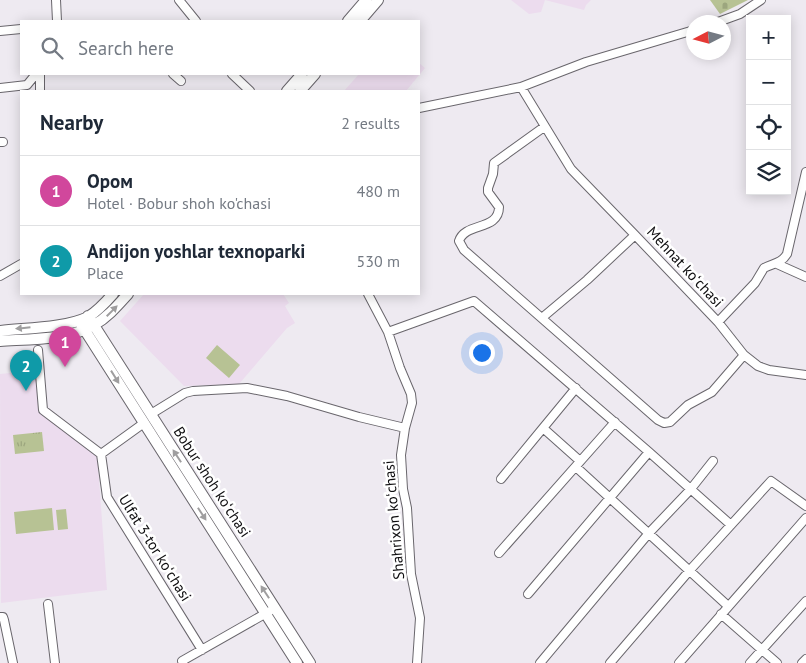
<!DOCTYPE html>
<meta charset="utf-8">
<style>
:root{--surface:#fff;--page:#f2f2f3;--text:#1f2937;--muted:#747a83;--line:#e0e1e3;--accent:#ea580c}
body{margin:0;font-family:"PT Sans",sans-serif;background:var(--page);color:var(--text)}
.controls{position:absolute;right:15px;top:15px;display:grid;overflow:hidden;border-radius:0px;box-shadow:0 2px 12px #0003}
.controls button{width:45px;height:45px;display:grid;place-items:center;padding:0;border:0;border-bottom:1px solid var(--line);background:var(--surface);color:var(--text);font:25px sans-serif}
.compass{position:absolute;left:686px;top:15px;width:45px;height:45px;border-radius:50%;background:var(--surface);box-shadow:0 2px 12px #0003;rotate:264deg}
.you{position:absolute;left:481px;top:352px;width:18px;height:18px;margin:-12px;border:4px solid #fff;border-radius:50%;background:#1a73e8;box-shadow:0 0 0 8px #1a73e833}
.badge{display:grid;place-items:center;width:32px;height:32px;border-radius:50%;background:var(--accent);color:#fff;font-size:16px;font-weight:700}
.pin{position:absolute;translate:-50% -41px;filter:drop-shadow(0 1px 2px #0008)}
.pin::after{content:'';position:absolute;top:26px;width:18px;height:15px;background:inherit;clip-path:polygon(0 0,100% 0,50% 100%)}
.list{margin:0;padding:0;list-style:none}
h2{display:flex;justify-content:space-between;align-items:center;height:65px;margin:0;padding:0 20px;font-size:21px}
h2 small{font-size:16px;font-weight:400;color:var(--muted)}
.list li{display:grid;grid-template-columns:32px 1fr auto;gap:15px;align-items:center;box-sizing:border-box;height:70px;padding:0 20px;border-top:1px solid var(--line)}
.list b{display:block;font-size:19px;white-space:nowrap}
.list p{margin:0;font-size:16px;white-space:nowrap;color:var(--muted)}
.list em{font-size:16px;font-style:normal;color:var(--muted)}
.icon{flex:none;width:28px;height:28px;fill:none;stroke:currentColor;stroke-width:2;stroke-linecap:round;stroke-linejoin:round}
.map{position:relative;flex:none;width:806px;height:663px;overflow:hidden}
.search{position:absolute;background:var(--surface);box-shadow:0 2px 12px #0003;left:20px;top:20px;width:400px;height:55px;display:flex;align-items:center;gap:12px;box-sizing:border-box;padding:0 18px;border-radius:0px;color:var(--muted);font-size:19px}
.panel{position:absolute;background:var(--surface);box-shadow:0 2px 12px #0003;left:20px;top:90px;width:400px;height:205px;border-radius:0px}
.map>svg:first-child{display:block}
.education{fill:#ecdcee}
.grass{fill:url(#grass-tufts)}
.cemetery{fill:url(#cemetery-stones)}
.pitch{fill:#b7c294}
.lines{fill:none;stroke-linecap:round;stroke-linejoin:round}
.minor-casing{stroke:#69666c;stroke-width:10}
.major-casing{stroke:#69666c;stroke-width:12}
.minor{stroke:#fff;stroke-width:8}
.major{stroke:#fff;stroke-width:10}
.oneway{fill:#9f9e9f}
.labels{text-anchor:middle;stroke-width:5;stroke-linejoin:round;paint-order:stroke}
.street-label{font-size:15px;fill:#0e0d0f;stroke:#fff}
</style>
<div class="map">
<svg width="806" height="663" viewBox="0 0 806 663">
<defs>
<pattern id="grass-tufts" width="24" height="20" patternUnits="userSpaceOnUse" patternTransform="scale(1.25)"><rect width="24" height="20" fill="#b7c294"/><path d="M3 7l-1-3M5 7V3M7 7l1-3M15 17l-1-3M17 17v-4M19 17l1-3" fill="none" stroke="#9ca67e"/></pattern>
<pattern id="cemetery-stones" width="16" height="16" patternUnits="userSpaceOnUse" patternTransform="scale(1.25)"><rect width="16" height="16" fill="#b7c294"/><path d="M2 7V4a2 2 0 0 1 4 0v3zM10 15v-3a2 2 0 0 1 4 0v3z" fill="#9ca67e"/></pattern>
</defs>
<rect width="100%" height="100%" fill="#eeeaf1"/>
<path class="education" d="M 511,0 L 591,0 L 586,5 L 584,10 L 545,0 L 541,12 L 529,14 Z
M 419,63 L 425,68 L 406,91 L 344,91 L 359,74 L 419,74 Z
M 144,294 L 283,294 L 289,303 L 285,306 L 295,323 L 287,328 L 239,384 L 184,386 L 120,321 Z
M 39,370 L 43,412 L 97,451 L 107,590 L 1,603 L 0,374 Z"/>
<path class="grass" d="M 42,432 L 44,451 L 15,454 L 13,435 Z"/>
<path class="cemetery" d="M 710,0 L 748,0 L 720,14 Z"/>
<path class="pitch" d="M 217,345 L 240,365 L 229,378 L 206,358 Z
M 52,508 L 54,530 L 16,534 L 14,512 Z
M 66,509 L 68,529 L 58,530 L 56,510 Z"/>
<g class="lines">
<g class="minor-casing">
<path id="minor" d="M 56,0 L 57,21
M 179,0 L 196,21
M 718,22 L 740,14 L 761,0
M 0,31 L 21,29
M 40,74 L 40,91
M 173,74 L 181,81
M 232,74 L 250,91
M 521,87 L 586,62 L 694,30
M 0,88 L 27,85 L 36,74
M 419,108 L 521,87 L 571,169 L 635,235 L 718,322 L 744,355 L 758,366 L 769,370 L 806,375
M 544,127 L 494,163 L 493,174 L 488,188 L 488,192 L 499,207 C 499,231 465,222 459,241 L 464,250 L 658,420 L 664,423 L 670,422 L 688,405 L 712,392 L 744,355
M 0,142 L 3,142
M 777,264 L 806,277
M 0,276 L 21,264
M 368,294 L 388,332 L 400,368 L 411,394 L 412,403 L 405,428 L 401,455 L 403,489 L 407,508 L 411,574 L 420,618 L 417,663
M 543,317 L 587,280 L 635,235
M 718,322 L 755,283 L 764,268 C 773,263 781,264 787,254 L 806,172
M 388,332 L 474,301 L 649,452 L 731,525
M 38,350 L 43,410 L 101,454
M 576,388 L 543,428 L 580,461
M 151,414 L 185,393 L 193,391 L 247,388 L 287,396 L 359,417 L 405,428
M 101,454 L 107,497 L 202,650
M 101,454 L 144,423
M 576,467 L 728,606
M 501,479 L 543,428
M 499,553 L 615,422
M 528,594 L 649,452
M 48,604 L 55,663
M 721,614 L 777,663
M 0,617 L 3,617 L 4,620 L 13,663
M 183,663 L 182,661 L 270,611
M 540,663 L 649,533 L 690,490 L 713,461
M 610,663 L 690,570 L 771,481 L 806,506
M 679,663 L 806,518
M 750,663 L 806,601
M 802,663 L 806,659"/>
</g>
<g class="major-casing">
<path id="major" d="M 348,21 L 366,0
M 360,21 L 378,0
M 287,91 L 302,74
M 300,91 L 315,74
M 88,316 L 310,663
M 79,321 L 297,663
M 0,331 C 25,328 66,328 88,317 C 98,311 106,302 113,294
M 0,341 C 28,339 70,340 94,325 C 108,317 118,305 128,294"/>
</g>
<use href="#minor" class="minor"/>
<use href="#major" class="major"/>
</g>
<defs><path id="oneway-solid" d="M-6-.8H1V-3.2L6.5 0L1 3.2V.8H-6Z" transform="scale(1.25)"/></defs>
<g class="oneway">
<use href="#oneway-solid" transform="translate(112 311) rotate(-45)"/>
<use href="#oneway-solid" transform="translate(23 328) rotate(174)"/>
<use href="#oneway-solid" transform="translate(115 377) rotate(58)"/>
<use href="#oneway-solid" transform="translate(177 456) rotate(-123)"/>
<use href="#oneway-solid" transform="translate(202 514) rotate(57)"/>
<use href="#oneway-solid" transform="translate(265 592) rotate(-123)"/>
</g>
<g class="labels">
<g class="street-label">
<text transform="translate(685 267) rotate(47)" y="5">Mehnat koʻchasi</text>
<text transform="translate(212 482) rotate(57)" y="5">Bobur shoh koʻchasi</text>
<text transform="translate(394 520) rotate(-95)" y="5">Shahrixon koʻchasi</text>
<text transform="translate(155 548) rotate(58)" y="5">Ulfat 3-tor koʻchasi</text>
</g>
</g>
</svg>
<div class="controls">
<button>+</button>
<button>−</button>
<button><svg class="icon" aria-label="locate" viewBox="0 0 24 24"><circle cx="12" cy="12" r="6"/><path d="M12 2v4M12 18v4M2 12h4M18 12h4"/></svg></button>
<button><svg class="icon" aria-label="layers" viewBox="0 0 24 24"><path d="M12 4l9 5-9 5-9-5zM3 14l9 5 9-5"/></svg></button>
</div>
<svg class="compass" viewBox="-18 -18 36 36"><path d="M0-13l5 13h-10z" fill="#e53935"/><path d="M0 13l5-13h-10z" fill="#747a83"/></svg>
<div class="you"></div>
<div class="pin badge" style="left:65px;top:367px;background:#d1479c">1</div>
<div class="pin badge" style="left:26px;top:391px;background:#0f9aa8">2</div>
<div class="search"><svg class="icon" aria-label="search" viewBox="0 0 24 24"><circle cx="10" cy="10" r="6"/><path d="M15 15l6 6"/></svg>Search here</div>
<section class="panel">
<h2>Nearby<small>2 results</small></h2>
<ul class="list">
<li><span class="badge" style="background:#d1479c">1</span><div><b>Ором</b><p>Hotel · Bobur shoh ko'chasi</p></div><em>480 m</em></li>
<li><span class="badge" style="background:#0f9aa8">2</span><div><b>Andijon yoshlar texnoparki</b><p>Place</p></div><em>530 m</em></li>
</ul>
</section>
</div>
